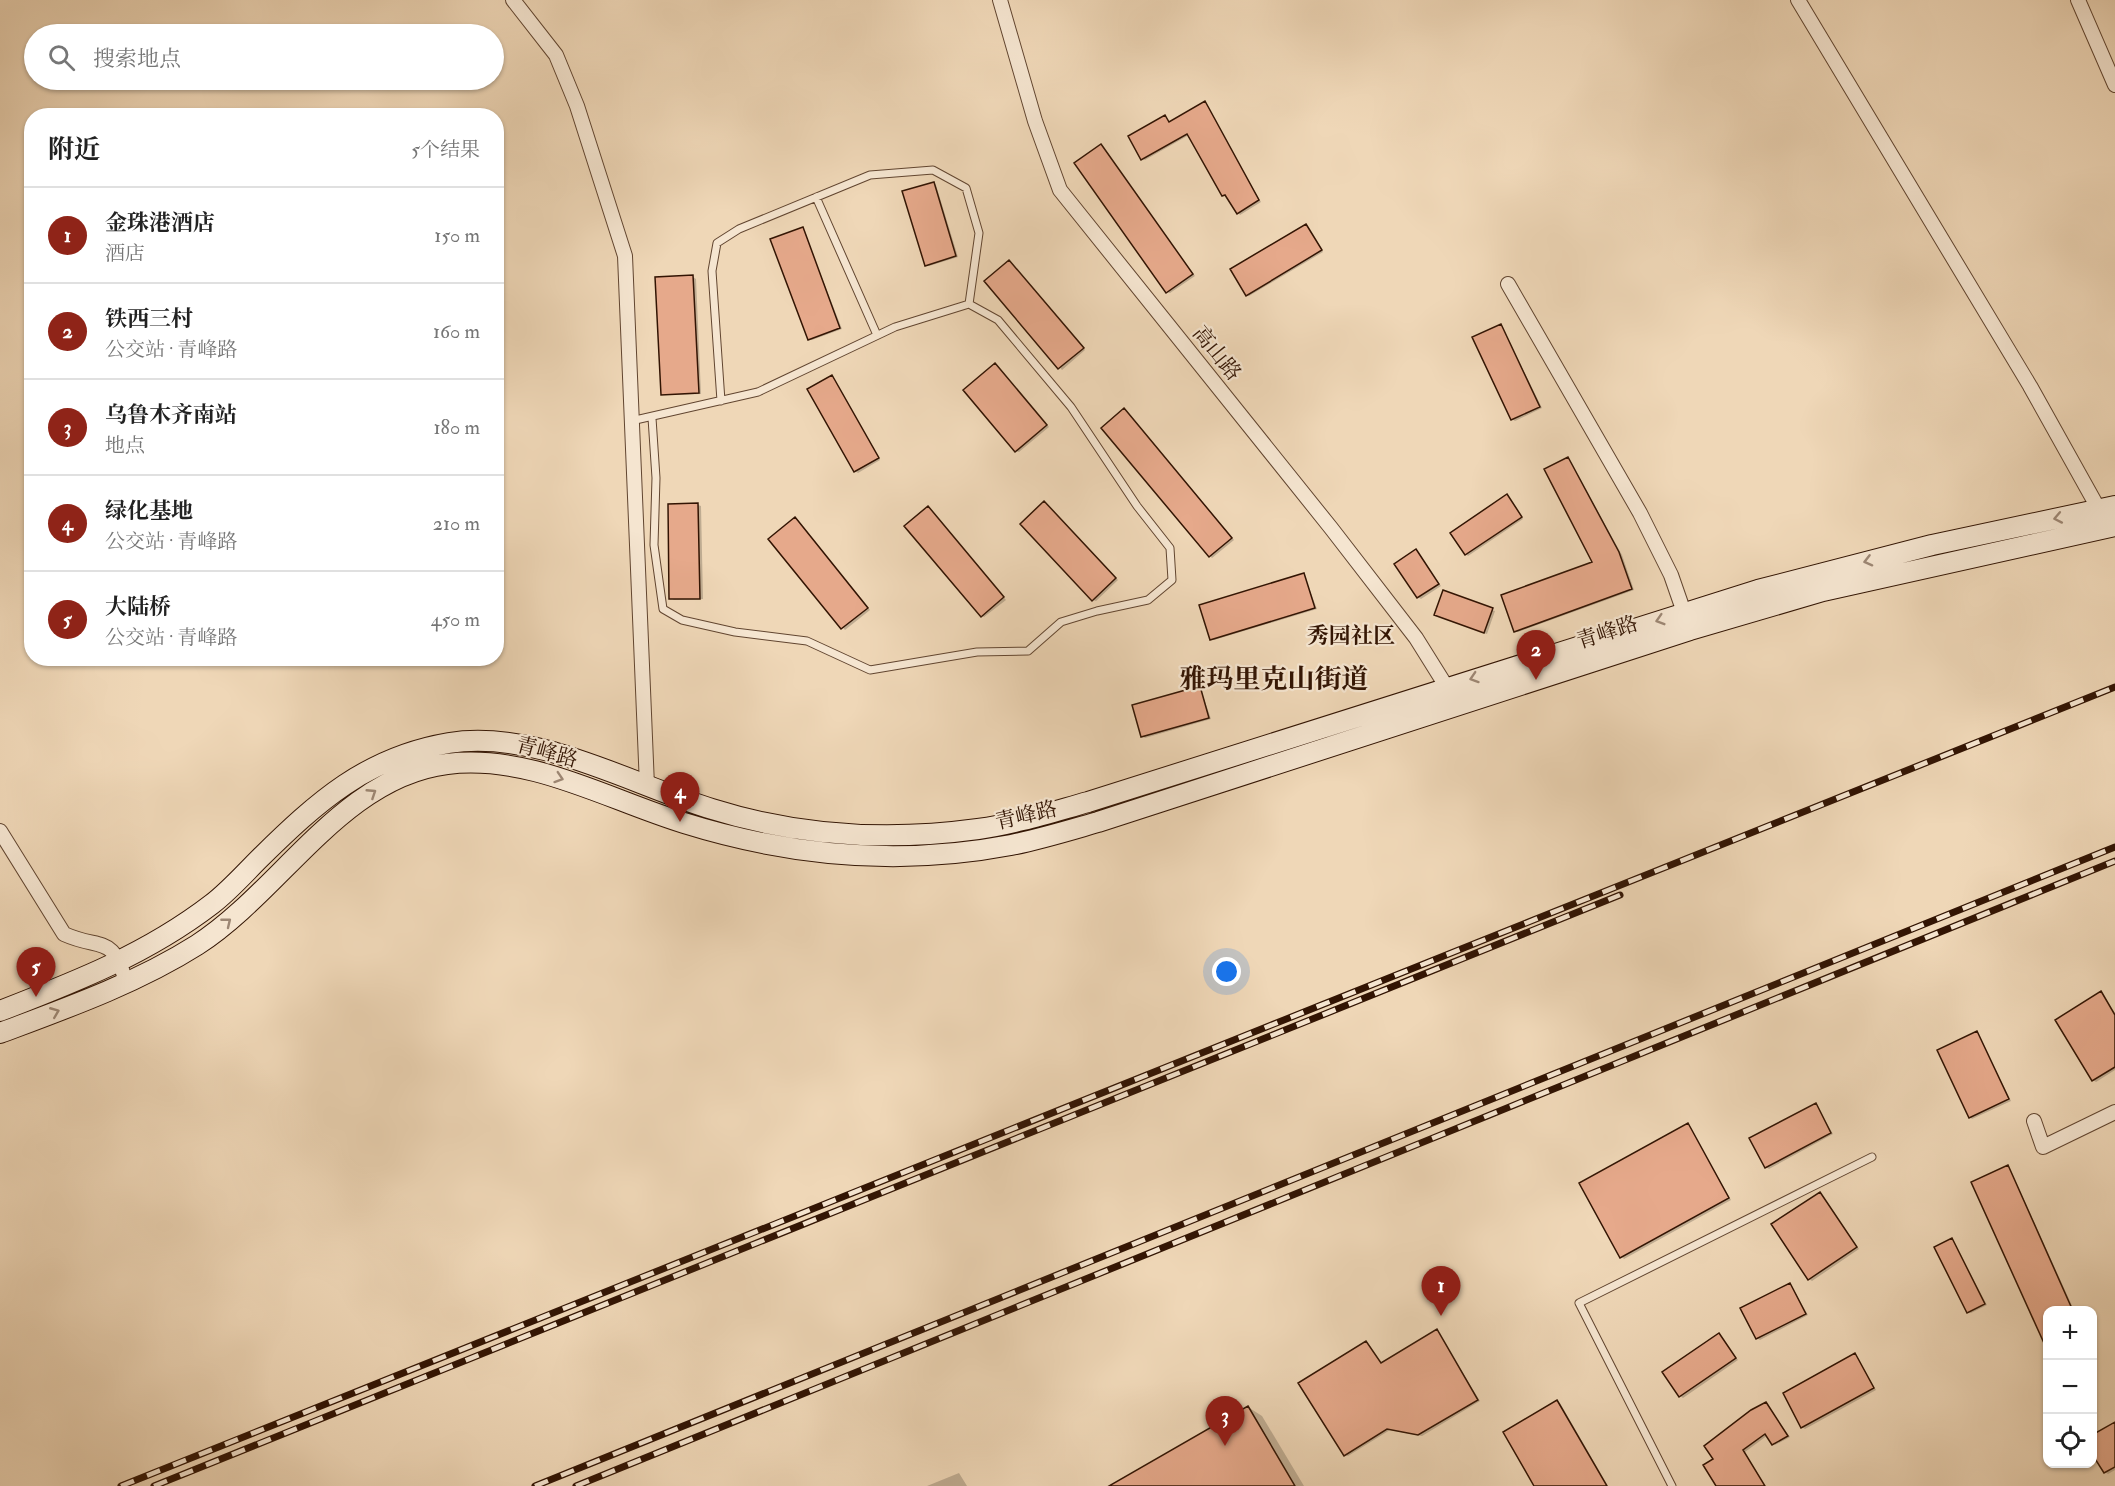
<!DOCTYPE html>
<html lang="zh">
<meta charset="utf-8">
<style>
:root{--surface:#fff;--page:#f2f2f2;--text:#222;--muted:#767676;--line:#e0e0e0;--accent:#8f2418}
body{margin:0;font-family:"IM FELL Double Pica","Noto Serif SC",serif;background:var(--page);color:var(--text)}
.controls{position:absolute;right:18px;bottom:18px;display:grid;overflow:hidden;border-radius:12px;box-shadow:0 2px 4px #0004}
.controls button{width:54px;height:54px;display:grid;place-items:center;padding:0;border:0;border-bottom:2px solid var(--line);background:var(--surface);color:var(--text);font:30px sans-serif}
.you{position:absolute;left:1227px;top:972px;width:21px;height:21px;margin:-15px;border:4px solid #fff;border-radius:50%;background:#1a73e8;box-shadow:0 0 0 9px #1a73e833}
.badge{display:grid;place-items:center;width:39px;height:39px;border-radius:50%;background:var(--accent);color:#fff;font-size:20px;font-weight:700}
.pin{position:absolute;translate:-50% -50px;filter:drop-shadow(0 2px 3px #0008)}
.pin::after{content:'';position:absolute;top:32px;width:21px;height:18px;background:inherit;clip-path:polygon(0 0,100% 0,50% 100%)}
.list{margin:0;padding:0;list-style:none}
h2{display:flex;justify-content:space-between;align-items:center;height:78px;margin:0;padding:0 24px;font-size:26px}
h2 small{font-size:20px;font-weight:400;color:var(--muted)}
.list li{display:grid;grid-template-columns:39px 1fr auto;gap:18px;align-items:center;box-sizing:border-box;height:96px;padding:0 24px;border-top:2px solid var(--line)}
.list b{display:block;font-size:22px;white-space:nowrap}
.list p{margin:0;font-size:20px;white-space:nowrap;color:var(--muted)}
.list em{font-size:20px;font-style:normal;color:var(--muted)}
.icon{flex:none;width:33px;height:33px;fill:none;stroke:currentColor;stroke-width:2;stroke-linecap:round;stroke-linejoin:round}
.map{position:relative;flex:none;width:2115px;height:1486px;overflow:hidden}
.search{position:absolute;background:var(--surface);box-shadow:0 2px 4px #0004;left:24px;top:24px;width:480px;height:66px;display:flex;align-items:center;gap:15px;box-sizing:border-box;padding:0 21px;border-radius:33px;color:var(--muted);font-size:22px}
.panel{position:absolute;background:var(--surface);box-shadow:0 2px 4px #0004;left:24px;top:108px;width:480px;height:558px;border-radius:24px}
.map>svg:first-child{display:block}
.shadow{fill:#0003}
.building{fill:#e6a98b;stroke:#321403;stroke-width:1.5}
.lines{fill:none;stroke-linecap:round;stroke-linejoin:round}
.service-casing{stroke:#614530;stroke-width:9}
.minor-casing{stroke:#614530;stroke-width:16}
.secondary-casing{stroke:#321403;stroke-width:22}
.service{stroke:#f5e5d0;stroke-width:7}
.minor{stroke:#f5e5d0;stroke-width:14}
.secondary{stroke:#f5e5d0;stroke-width:20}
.rail-casing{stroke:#321403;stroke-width:7}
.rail{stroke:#f5e5d0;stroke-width:4.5;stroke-dasharray:14;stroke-linecap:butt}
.oneway{stroke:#9d8774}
.labels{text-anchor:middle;stroke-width:4.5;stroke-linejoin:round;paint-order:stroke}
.street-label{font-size:21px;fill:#321403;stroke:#f5e5d0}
.neighbourhood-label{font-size:22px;font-weight:bold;fill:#321403;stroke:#f5e5d0}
.district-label{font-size:27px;font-weight:bold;fill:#321403;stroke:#f5e5d0}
</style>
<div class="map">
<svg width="2115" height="1486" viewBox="0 0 2115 1486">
<rect width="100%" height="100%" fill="#efd7b7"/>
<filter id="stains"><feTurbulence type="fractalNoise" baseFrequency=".00333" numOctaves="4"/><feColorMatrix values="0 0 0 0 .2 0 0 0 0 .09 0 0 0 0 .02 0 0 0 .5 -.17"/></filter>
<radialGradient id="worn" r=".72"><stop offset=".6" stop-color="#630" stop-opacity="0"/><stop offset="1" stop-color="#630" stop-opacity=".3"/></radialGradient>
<path class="shadow" d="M 1205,103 L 1261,202 L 1240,215 L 1227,196 L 1223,195 L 1189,135 L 1145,160 L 1143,159 L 1165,117 L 1170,123 Z
M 1101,146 L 1195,276 L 1170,293 L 1167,292 Z
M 933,183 L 936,185 L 958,257 L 929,266 L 926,264 Z
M 1306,226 L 1323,252 L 1249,296 L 1247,295 Z
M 803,229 L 842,329 L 812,340 L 809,339 Z
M 1010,262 L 1085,350 L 1062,370 L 986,281 Z
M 693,277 L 696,279 L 701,394 L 665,395 L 662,394 Z
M 1501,325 L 1542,408 L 1515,421 L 1512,419 Z
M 995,365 L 1049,427 L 1019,452 L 1016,451 Z
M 832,377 L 880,460 L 858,473 L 855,471 Z
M 1127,412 L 1234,540 L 1212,558 L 1210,556 Z
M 1568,458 L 1622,555 L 1634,590 L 1518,632 L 1515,631 L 1594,563 Z
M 1507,496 L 1523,519 L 1468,556 L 1466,554 Z
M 1045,503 L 1118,580 L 1096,601 L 1093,600 Z
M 698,505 L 701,506 L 703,599 L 674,600 L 671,598 Z
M 931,510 L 1006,600 L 984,617 L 982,616 Z
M 795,519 L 870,610 L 845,630 L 770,539 Z
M 1416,551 L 1441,586 L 1421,599 L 1418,597 Z
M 1304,575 L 1317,609 L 1214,640 L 1211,639 Z
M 1492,610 L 1495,611 L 1487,634 L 1438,616 Z
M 1200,687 L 1211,719 L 1145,738 L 1142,736 Z
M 2101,993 L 2115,1013 L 2115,1070 L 2096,1082 L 2093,1080 Z
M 1977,1033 L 2011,1101 L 1972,1119 L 1970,1117 Z
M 1816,1105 L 1833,1134 L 1769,1169 L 1766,1167 Z
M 1688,1125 L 1731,1200 L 1624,1259 L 1622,1257 Z
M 2008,1167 L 2010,1169 L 2074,1310 L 2048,1310 Z
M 1820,1193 L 1859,1249 L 1812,1281 L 1809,1279 Z
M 1952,1240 L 1987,1305 L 1971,1313 L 1968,1312 Z
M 1790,1284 L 1808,1315 L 1760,1340 L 1757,1338 Z
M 1437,1331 L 1480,1401 L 1422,1436 L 1390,1430 L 1348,1456 L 1345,1455 L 1366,1342 L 1382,1364 Z
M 1719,1335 L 1738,1360 L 1683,1398 L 1680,1396 Z
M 1855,1355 L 1876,1390 L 1805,1429 L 1802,1427 L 1785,1394 Z
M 1557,1402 L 1560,1403 L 1608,1486 L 1536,1486 Z
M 1766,1404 L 1790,1437 L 1775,1445 L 1768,1435 L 1745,1452 L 1765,1486 L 1717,1486 L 1716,1460 Z
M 1248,1407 L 1262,1416 L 1304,1486 L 1114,1486 Z
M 2115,1423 L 2115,1470 L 2108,1474 L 2105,1472 Z
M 959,1473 L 967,1486 L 927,1486 Z"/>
<path class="building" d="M 1205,101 L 1259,200 L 1237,214 L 1225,195 L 1222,196 L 1187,134 L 1141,160 L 1128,136 L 1165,115 L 1169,122 Z
M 1101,144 L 1193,274 L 1166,293 L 1074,163 Z
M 934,182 L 956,256 L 925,266 L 902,191 Z
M 1306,224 L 1322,250 L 1246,296 L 1230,269 Z
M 803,227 L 840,328 L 808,340 L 770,239 Z
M 1009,260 L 1084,348 L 1058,369 L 984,281 Z
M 693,275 L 699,393 L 661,395 L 655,277 Z
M 1501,324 L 1540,407 L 1511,420 L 1472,337 Z
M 995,363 L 1047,425 L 1015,452 L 963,390 Z
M 832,375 L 879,458 L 854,472 L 807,389 Z
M 1124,408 L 1232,538 L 1209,557 L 1101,428 Z
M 1568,457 L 1619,552 L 1632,589 L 1514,632 L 1501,595 L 1592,562 L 1544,469 Z
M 1507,494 L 1522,517 L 1465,555 L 1450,533 Z
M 1044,501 L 1116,578 L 1092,601 L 1020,524 Z
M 698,503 L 700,599 L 669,599 L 668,504 Z
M 928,506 L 1004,597 L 981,617 L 904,526 Z
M 795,517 L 868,608 L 841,629 L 768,539 Z
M 1416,549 L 1439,584 L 1417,598 L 1394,564 Z
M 1304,573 L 1315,608 L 1210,640 L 1199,605 Z
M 1443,590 L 1493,608 L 1484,633 L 1434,615 Z
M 1200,686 L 1209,718 L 1141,737 L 1132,705 Z
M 2101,991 L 2115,1015 L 2115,1067 L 2092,1081 L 2055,1020 Z
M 1977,1031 L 2009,1099 L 1969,1118 L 1937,1050 Z
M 1816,1103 L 1831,1133 L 1765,1168 L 1749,1138 Z
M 1688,1123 L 1729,1198 L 1620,1258 L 1579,1183 Z
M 2008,1165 L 2073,1311 L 2048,1311 L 2048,1352 L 1971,1182 Z
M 1820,1192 L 1857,1247 L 1808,1280 L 1771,1224 Z
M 1952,1238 L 1985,1304 L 1967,1313 L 1934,1247 Z
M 1790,1283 L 1806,1314 L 1756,1339 L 1740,1308 Z
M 1437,1329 L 1478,1400 L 1418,1435 L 1387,1429 L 1344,1456 L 1298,1383 L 1366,1341 L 1381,1363 Z
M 1719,1333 L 1736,1358 L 1679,1397 L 1662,1372 Z
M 1855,1353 L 1874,1388 L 1801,1428 L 1783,1393 Z
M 1557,1400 L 1607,1486 L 1534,1486 L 1503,1432 Z
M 1766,1402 L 1788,1436 L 1772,1445 L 1765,1434 L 1743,1450 L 1765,1486 L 1716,1486 L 1703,1465 L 1713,1459 L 1704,1446 L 1751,1410 Z
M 1248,1406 L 1295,1486 L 1109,1486 Z
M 2115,1422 L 2115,1467 L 2104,1473 L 2092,1454 L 2092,1435 Z"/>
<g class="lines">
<g class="service-casing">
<path id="service" d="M 816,197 L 877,335
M 721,401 L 712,271 L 717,243 L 739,229 L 870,175 L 933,170 L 966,188 L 979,233 L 969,304
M 631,421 L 758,392 L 895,327 L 969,304 L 998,320 L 1071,407 L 1137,506 L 1170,548 L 1172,580 L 1148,600 L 1097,611 L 1061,622 L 1028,651 L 977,652 L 870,670 L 807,641 L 735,632 L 682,620 L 663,609 L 654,545 L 656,478 L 652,418
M 1672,1486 L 1579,1303 L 1872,1157"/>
</g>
<g class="minor-casing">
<path id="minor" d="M 513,0 L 556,55 L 577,106 L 625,256 L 647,786
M 1000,0 L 1035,121 L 1060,190 L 1331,528 L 1416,638 L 1451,694
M 1798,0 L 2030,386 L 2102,515
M 2078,0 L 2115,85
M 1508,284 L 1640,513 L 1671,575 L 1687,621
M 0,831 L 64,934 C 102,951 112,933 126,982
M 2034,1121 L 2043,1147 L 2115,1112"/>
</g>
<g class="secondary-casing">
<path id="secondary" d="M 0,1011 C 75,982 147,954 212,904 C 229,891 244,874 259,859 C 317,802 366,757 449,743 C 537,729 630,784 712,809 C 798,836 890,841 978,829 C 1015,824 1052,812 1088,802 L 1758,590 L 1932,545 L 2115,506
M 0,1033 C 67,1008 137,983 197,945 C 281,891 342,777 447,764 C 531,754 606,799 684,823 C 790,856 901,866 1011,845 C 1041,839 1070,830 1098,822 L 1690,630 L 1823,591 L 2115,526"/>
</g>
<use href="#service" class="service"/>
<use href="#minor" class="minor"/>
<use href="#secondary" class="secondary"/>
<g class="rail-casing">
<path id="rail" d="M 121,1486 L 2115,687
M 154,1486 L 1620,895
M 535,1486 L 2115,847
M 576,1486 L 2115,861"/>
</g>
<use href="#rail" class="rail"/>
</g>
<defs><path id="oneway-chevron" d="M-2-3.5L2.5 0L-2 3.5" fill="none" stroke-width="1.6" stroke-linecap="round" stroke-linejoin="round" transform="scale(1.5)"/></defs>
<g class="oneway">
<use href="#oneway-chevron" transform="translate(2058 518) rotate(169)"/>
<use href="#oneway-chevron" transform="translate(1868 561) rotate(166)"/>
<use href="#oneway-chevron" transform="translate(1660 620) rotate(163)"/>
<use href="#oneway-chevron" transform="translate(1474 678) rotate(162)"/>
<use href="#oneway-chevron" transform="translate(559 778) rotate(18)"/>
<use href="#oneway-chevron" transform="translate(372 793) rotate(-33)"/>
<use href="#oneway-chevron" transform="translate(227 922) rotate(-39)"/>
<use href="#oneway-chevron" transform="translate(55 1012) rotate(-22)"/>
</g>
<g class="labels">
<g class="street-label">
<text transform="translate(1217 353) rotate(51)" y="7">高山路</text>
<text transform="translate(1607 632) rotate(-18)" y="7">青峰路</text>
<text transform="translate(547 752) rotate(15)" y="7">青峰路</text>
<text transform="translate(1026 815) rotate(-13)" y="7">青峰路</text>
</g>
<g class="neighbourhood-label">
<text x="1351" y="643">秀园社区</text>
</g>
<g class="district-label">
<text x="1274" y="688">雅玛里克山街道</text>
</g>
</g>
<rect width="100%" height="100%" filter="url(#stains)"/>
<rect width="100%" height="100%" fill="url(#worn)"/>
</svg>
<div class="controls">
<button>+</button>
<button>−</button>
<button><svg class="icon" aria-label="locate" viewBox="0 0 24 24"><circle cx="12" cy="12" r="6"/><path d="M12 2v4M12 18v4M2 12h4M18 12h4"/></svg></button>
</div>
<div class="you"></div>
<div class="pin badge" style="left:1441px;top:1316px">1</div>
<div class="pin badge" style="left:1536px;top:680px">2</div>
<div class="pin badge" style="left:1225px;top:1446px">3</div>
<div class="pin badge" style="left:680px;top:822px">4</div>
<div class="pin badge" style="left:36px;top:997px">5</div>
<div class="search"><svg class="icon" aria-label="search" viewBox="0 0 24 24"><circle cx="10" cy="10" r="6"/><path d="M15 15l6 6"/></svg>搜索地点</div>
<section class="panel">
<h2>附近<small>5个结果</small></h2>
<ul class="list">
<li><span class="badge">1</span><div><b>金珠港酒店</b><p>酒店</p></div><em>150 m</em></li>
<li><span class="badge">2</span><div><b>铁西三村</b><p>公交站 · 青峰路</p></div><em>160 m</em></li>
<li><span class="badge">3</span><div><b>乌鲁木齐南站</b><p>地点</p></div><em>180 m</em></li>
<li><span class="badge">4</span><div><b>绿化基地</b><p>公交站 · 青峰路</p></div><em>210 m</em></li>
<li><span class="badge">5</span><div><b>大陆桥</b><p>公交站 · 青峰路</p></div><em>450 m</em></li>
</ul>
</section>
</div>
